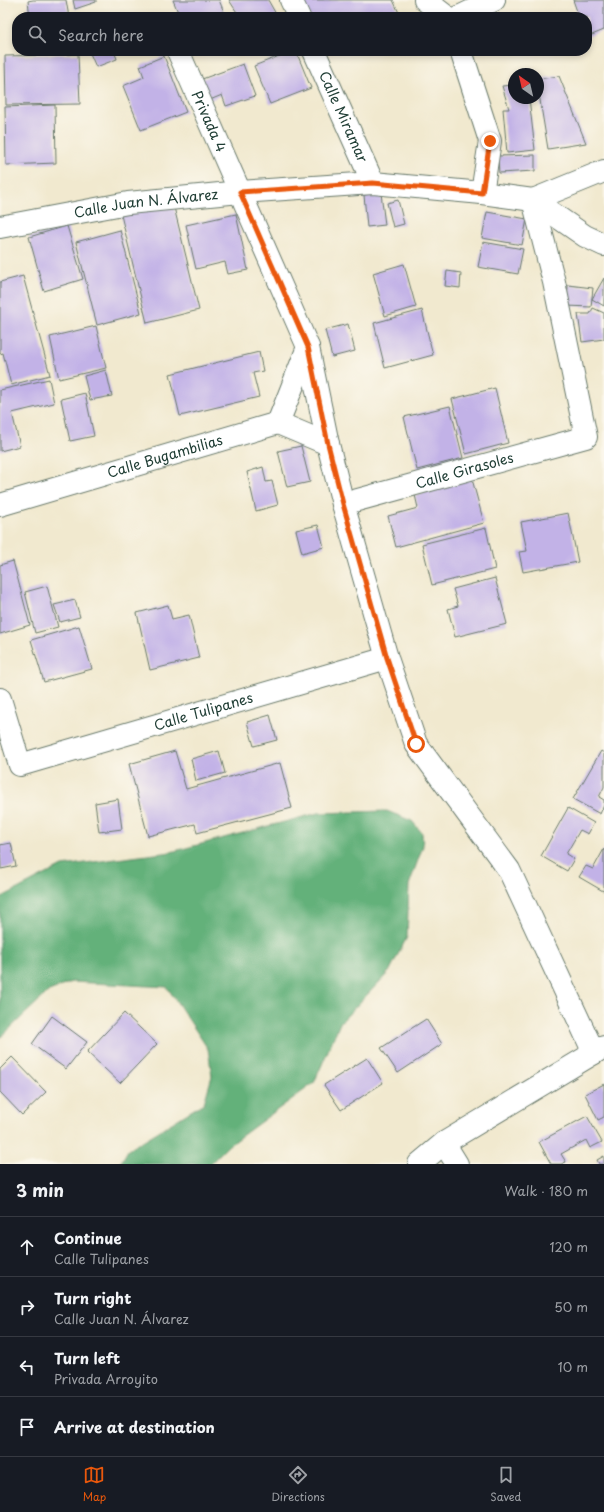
<!DOCTYPE html>
<meta charset="utf-8">
<style>
:root{--surface:#171b24;--page:#20242c;--text:#f1f3f6;--muted:#9ea1a6;--line:#363941;--accent:#ea580c}
body{margin:0;font-family:"Playpen Sans",sans-serif;background:var(--page);color:var(--text)}
.compass{position:absolute;left:508px;top:68px;width:36px;height:36px;border-radius:50%;background:var(--surface);box-shadow:0 2px 6px #0003;rotate:326deg}
.stop{position:absolute;width:12px;height:12px;margin:-9px;border:3px solid #ea580c;border-radius:50%;background:#fff}
.stop.end{background:#ea580c;border-color:#fff;box-shadow:0 1px 4px #0008}
.list{margin:0;padding:0;list-style:none}
h2{display:flex;justify-content:space-between;align-items:center;height:52px;margin:0;padding:0 16px;font-size:17px}
h2 small{font-size:13px;font-weight:400;color:var(--muted)}
.list li{display:grid;grid-template-columns:26px 1fr auto;gap:12px;align-items:center;box-sizing:border-box;height:60px;padding:0 16px;border-top:1px solid var(--line)}
.list b{display:block;font-size:15px;white-space:nowrap}
.list p{margin:0;font-size:13px;white-space:nowrap;color:var(--muted)}
.list em{font-size:13px;font-style:normal;color:var(--muted)}
.icon{flex:none;width:22px;height:22px;fill:none;stroke:currentColor;stroke-width:2;stroke-linecap:round;stroke-linejoin:round}
.map{position:relative;flex:none;width:604px;height:1164px;overflow:hidden}
.search{position:absolute;background:var(--surface);box-shadow:0 2px 6px #0003;left:12px;right:12px;top:12px;height:44px;display:flex;align-items:center;gap:10px;box-sizing:border-box;padding:0 14px;border-radius:16px;color:var(--muted);font-size:15px}
.sheet{height:292px;background:var(--surface)}
nav{display:flex;justify-content:space-around;align-items:center;box-sizing:border-box;height:56px;border-top:1px solid var(--line);background:var(--surface);font-size:11px;color:var(--muted)}
nav a{display:grid;justify-items:center;gap:2px}
nav .on{color:var(--accent)}
.map>svg:first-child{display:block}
.forest{fill:#63b17a;stroke:#417757}
.building{fill:#c2b2e7}
.lines{fill:none;stroke-linecap:round;stroke-linejoin:round}
.street-casing{stroke:#68796a;stroke-width:24}
.street{stroke:#fff;stroke-width:22}
.route{stroke:#ea580c;stroke-width:5}
.labels{text-anchor:middle;stroke-width:3;stroke-linejoin:round;paint-order:stroke}
.street-label{font-size:14px;fill:#1f3d34;stroke:#fbf7ec}
</style>
<div class="map">
<svg width="604" height="1164" viewBox="0 0 604 1164">
<rect width="100%" height="100%" fill="#fbf7ec"/>
<filter id="ink" filterUnits="userSpaceOnUse"><feTurbulence type="fractalNoise" baseFrequency=".025" numOctaves="2"/><feDisplacementMap in="SourceGraphic" scale="8" xChannelSelector="R" yChannelSelector="G"/><feConvolveMatrix kernelMatrix="1 2 1 2 8 2 1 2 1" color-interpolation-filters="sRGB"/></filter>
<filter id="wash" filterUnits="userSpaceOnUse"><feTurbulence type="fractalNoise" baseFrequency=".012" numOctaves="4" result="noise"/><feDisplacementMap in="SourceGraphic" scale="16" xChannelSelector="R" yChannelSelector="G"/><feGaussianBlur stdDeviation="0.9" result="paint"/><feColorMatrix in="noise" values="0 0 0 0 0 0 0 0 0 0 0 0 0 0 0 0 0 1.4 0 .05"/><feComposite in="paint" operator="in"/></filter>
<g filter="url(#wash)">
<rect width="100%" height="100%" fill="#f1e9cf"/>
<path class="forest" d="M 387,811 L 412,821 L 422,833 L 423,846 L 409,885 L 407,937 L 389,972 L 340,1023 L 314,1083 L 229,1145 L 210,1164 L 120,1164 L 128,1150 L 204,1103 L 212,1076 L 208,1049 L 167,987 L 72,982 L 49,991 L 0,1038 L 0,898 L 62,866 L 171,852 L 318,813 Z"/>
<g id="blocks">
<path class="building" d="M 33,0 L 66,0 L 69,17 L 30,17 L 28,1 Z
M 73,0 L 96,0 L 96,2 L 75,9 Z
M 173,0 L 219,0 L 226,17 L 180,17 Z
M 229,0 L 268,0 L 277,16 L 275,17 L 240,17 Z
M 300,0 L 393,0 L 400,15 L 395,17 L 307,17 Z
M 573,0 L 604,0 L 604,30 L 587,37 L 587,17 L 579,17 Z
M 89,51 L 114,51 L 117,59 L 96,67 Z
M 292,51 L 296,51 L 311,88 L 270,104 L 254,66 Z
M 78,54 L 80,104 L 6,105 L 5,56 Z
M 164,56 L 186,112 L 141,130 L 123,86 L 144,77 L 140,66 Z
M 243,64 L 255,96 L 226,106 L 222,95 L 210,100 L 202,79 Z
M 559,76 L 586,143 L 548,149 L 538,88 L 538,79 Z
M 514,85 L 514,98 L 529,98 L 535,150 L 507,153 L 503,109 L 509,109 L 502,86 Z
M 55,105 L 56,163 L 6,165 L 5,107 Z
M 535,155 L 535,171 L 499,173 L 498,156 Z
M 381,193 L 385,225 L 367,227 L 364,195 Z
M 398,200 L 404,224 L 393,227 L 387,203 Z
M 173,203 L 199,310 L 147,323 L 121,215 Z
M 487,212 L 527,219 L 522,245 L 482,238 Z
M 236,214 L 248,270 L 228,274 L 225,262 L 196,269 L 186,225 Z
M 67,226 L 83,279 L 44,291 L 29,237 Z
M 120,230 L 141,313 L 97,325 L 76,242 Z
M 483,242 L 523,249 L 518,274 L 478,267 Z
M 404,264 L 416,307 L 385,316 L 373,273 Z
M 447,271 L 461,273 L 460,288 L 445,286 Z
M 23,276 L 50,375 L 11,385 L 3,353 L 0,354 L 0,282 Z
M 604,278 L 604,306 L 592,299 Z
M 568,285 L 593,288 L 591,307 L 567,306 Z
M 593,308 L 604,313 L 604,339 L 582,342 L 578,314 L 590,314 Z
M 422,310 L 433,355 L 385,368 L 374,323 Z
M 348,324 L 355,351 L 332,357 L 325,330 Z
M 96,326 L 106,368 L 59,379 L 50,337 Z
M 259,352 L 263,371 L 253,373 L 259,397 L 180,416 L 170,374 Z
M 106,370 L 112,396 L 90,400 L 84,376 Z
M 49,379 L 54,403 L 12,413 L 20,446 L 0,451 L 0,390 Z
M 495,388 L 508,443 L 466,454 L 452,399 Z
M 85,393 L 94,436 L 70,441 L 61,399 Z
M 450,406 L 463,458 L 417,470 L 404,417 Z
M 301,446 L 310,482 L 287,487 L 278,451 Z
M 263,467 L 266,482 L 272,481 L 278,505 L 256,511 L 247,472 Z
M 472,479 L 484,523 L 396,547 L 388,516 L 418,508 L 415,495 Z
M 568,513 L 578,562 L 523,572 L 519,552 L 527,551 L 521,522 Z
M 318,525 L 324,547 L 302,553 L 296,530 Z
M 486,528 L 495,569 L 432,585 L 422,544 Z
M 13,561 L 30,625 L 0,634 L 0,565 Z
M 495,578 L 507,624 L 455,637 L 448,609 L 458,606 L 453,589 Z
M 47,586 L 58,627 L 35,633 L 25,592 Z
M 75,600 L 80,617 L 60,622 L 54,605 Z
M 168,605 L 172,619 L 189,615 L 199,658 L 150,670 L 137,613 Z
M 79,626 L 92,669 L 44,682 L 31,640 Z
M 270,715 L 277,740 L 254,746 L 247,722 Z
M 175,751 L 186,789 L 280,763 L 292,808 L 197,833 L 195,824 L 148,836 L 129,764 Z
M 219,751 L 225,773 L 196,781 L 191,759 Z
M 601,751 L 604,753 L 604,787 L 599,797 L 604,800 L 604,805 L 600,814 L 573,799 Z
M 118,799 L 122,829 L 99,832 L 95,803 Z
M 568,808 L 594,823 L 588,834 L 580,830 L 566,854 L 574,859 L 567,871 L 541,856 Z
M 11,843 L 16,866 L 1,869 L 0,845 Z
M 604,849 L 604,890 L 603,891 L 579,877 L 586,866 L 593,869 Z
M 124,1013 L 157,1044 L 120,1083 L 87,1052 Z
M 52,1016 L 87,1042 L 66,1069 L 32,1044 Z
M 426,1019 L 442,1044 L 398,1073 L 381,1048 Z
M 12,1057 L 46,1092 L 22,1115 L 0,1092 L 0,1069 Z
M 367,1058 L 383,1083 L 341,1110 L 324,1085 Z
M 604,1084 L 604,1117 L 598,1120 L 585,1094 Z
M 587,1116 L 602,1142 L 590,1148 L 586,1140 L 561,1154 L 566,1162 L 561,1164 L 551,1164 L 539,1142 Z
M 604,1156 L 604,1164 L 599,1164 L 597,1160 Z"/>
</g>
</g>
<g filter="url(#ink)">
<use href="#blocks" fill-opacity="0" stroke="#68796a" stroke-width="1"/>
<g class="lines">
<g class="street-casing">
<g id="street">
<path d="M 291,0 L 299,17"/>
<path d="M 425,0 L 447,17"/>
<path d="M 459,17 L 494,0"/>
<path id="s1" d="M 178,51 L 308,347 L 328,444 L 343,504 L 387,658 L 416,744 L 509,870 L 594,1053"/>
<path id="s2" d="M 314,51 L 373,183"/>
<path d="M 461,51 L 490,141 L 482,193"/>
<path d="M 533,200 L 604,171"/>
<path id="s3" d="M 0,227 L 128,203 L 240,192 L 373,183 L 482,193 L 533,200 L 585,236 L 604,245"/>
<path d="M 278,423 L 308,347"/>
<path id="s4" d="M 343,504 L 586,437 L 554,282 L 533,200"/>
<path id="s5" d="M 0,505 L 278,423 L 328,444"/>
<path id="s6" d="M 0,699 L 20,765 L 387,658"/>
<path d="M 444,1143 L 457,1164"/>
<path d="M 419,1164 L 444,1143 L 604,1047"/>
</g>
</g>
<use href="#street" class="street"/>
</g>
</g>
<g class="lines" filter="url(#ink)">
<path class="route" d="M 416,744 L 387,658 L 343,504 L 328,444 L 308,347 L 240,192 L 373,183 L 482,193 L 490,141"/>
</g>
<g class="labels">
<g class="street-label">
<text dy="5" stroke="none"><textPath href="#s2" startOffset="72">Calle Miramar</textPath></text>
<text dy="5" stroke="none"><textPath href="#s1" startOffset="77">Privada 4</textPath></text>
<text dy="5" stroke="none"><textPath href="#s3" startOffset="148">Calle Juan N. Álvarez</textPath></text>
<text dy="5" stroke="none"><textPath href="#s5" startOffset="172">Calle Bugambilias</textPath></text>
<text dy="5" stroke="none"><textPath href="#s4" startOffset="126">Calle Girasoles</textPath></text>
<text dy="5" stroke="none"><textPath href="#s6" startOffset="260">Calle Tulipanes</textPath></text>
</g>
</g>
</svg>
<svg class="compass" viewBox="-18 -18 36 36"><path d="M0-13l5 13h-10z" fill="#e53935"/><path d="M0 13l5-13h-10z" fill="#9ea1a6"/></svg>
<div class="stop" style="left:416px;top:744px"></div>
<div class="stop end" style="left:490px;top:141px"></div>
<div class="search"><svg class="icon" aria-label="search" viewBox="0 0 24 24"><circle cx="10" cy="10" r="6"/><path d="M15 15l6 6"/></svg>Search here</div>
</div>
<section class="sheet">
<h2>3 min<small>Walk · 180 m</small></h2>
<ul class="list">
<li><svg class="icon" aria-label="ahead" viewBox="0 0 24 24"><path d="M12 20V5M6 11l6-6 6 6"/></svg><div><b>Continue</b><p>Calle Tulipanes</p></div><em>120 m</em></li>
<li><svg class="icon" aria-label="right" viewBox="0 0 24 24"><path d="M7 20v-9h11M14 6l5 5-5 5"/></svg><div><b>Turn right</b><p>Calle Juan N. Álvarez</p></div><em>50 m</em></li>
<li><svg class="icon" aria-label="left" viewBox="0 0 24 24"><path d="M17 20v-9H6M10 6l-5 5 5 5"/></svg><div><b>Turn left</b><p>Privada Arroyito</p></div><em>10 m</em></li>
<li><svg class="icon" aria-label="arrive" viewBox="0 0 24 24"><path d="M6 21V4h12l-3 4 3 4H6"/></svg><div><b>Arrive at destination</b></div></li>
</ul>
</section>
<nav>
<a class="on"><svg class="icon" aria-label="map" viewBox="0 0 24 24"><path d="M3 6l6-2 6 2 6-2v14l-6 2-6-2-6 2zM9 4v14M15 6v14"/></svg>Map</a>
<a><svg class="icon" aria-label="directions" viewBox="0 0 24 24"><path d="M12 3l9 9-9 9-9-9zM9 14v-3h6M13 9l2 2-2 2"/></svg>Directions</a>
<a><svg class="icon" aria-label="saved" viewBox="0 0 24 24"><path d="M7 4h10v16l-5-4-5 4z"/></svg>Saved</a>
</nav>
